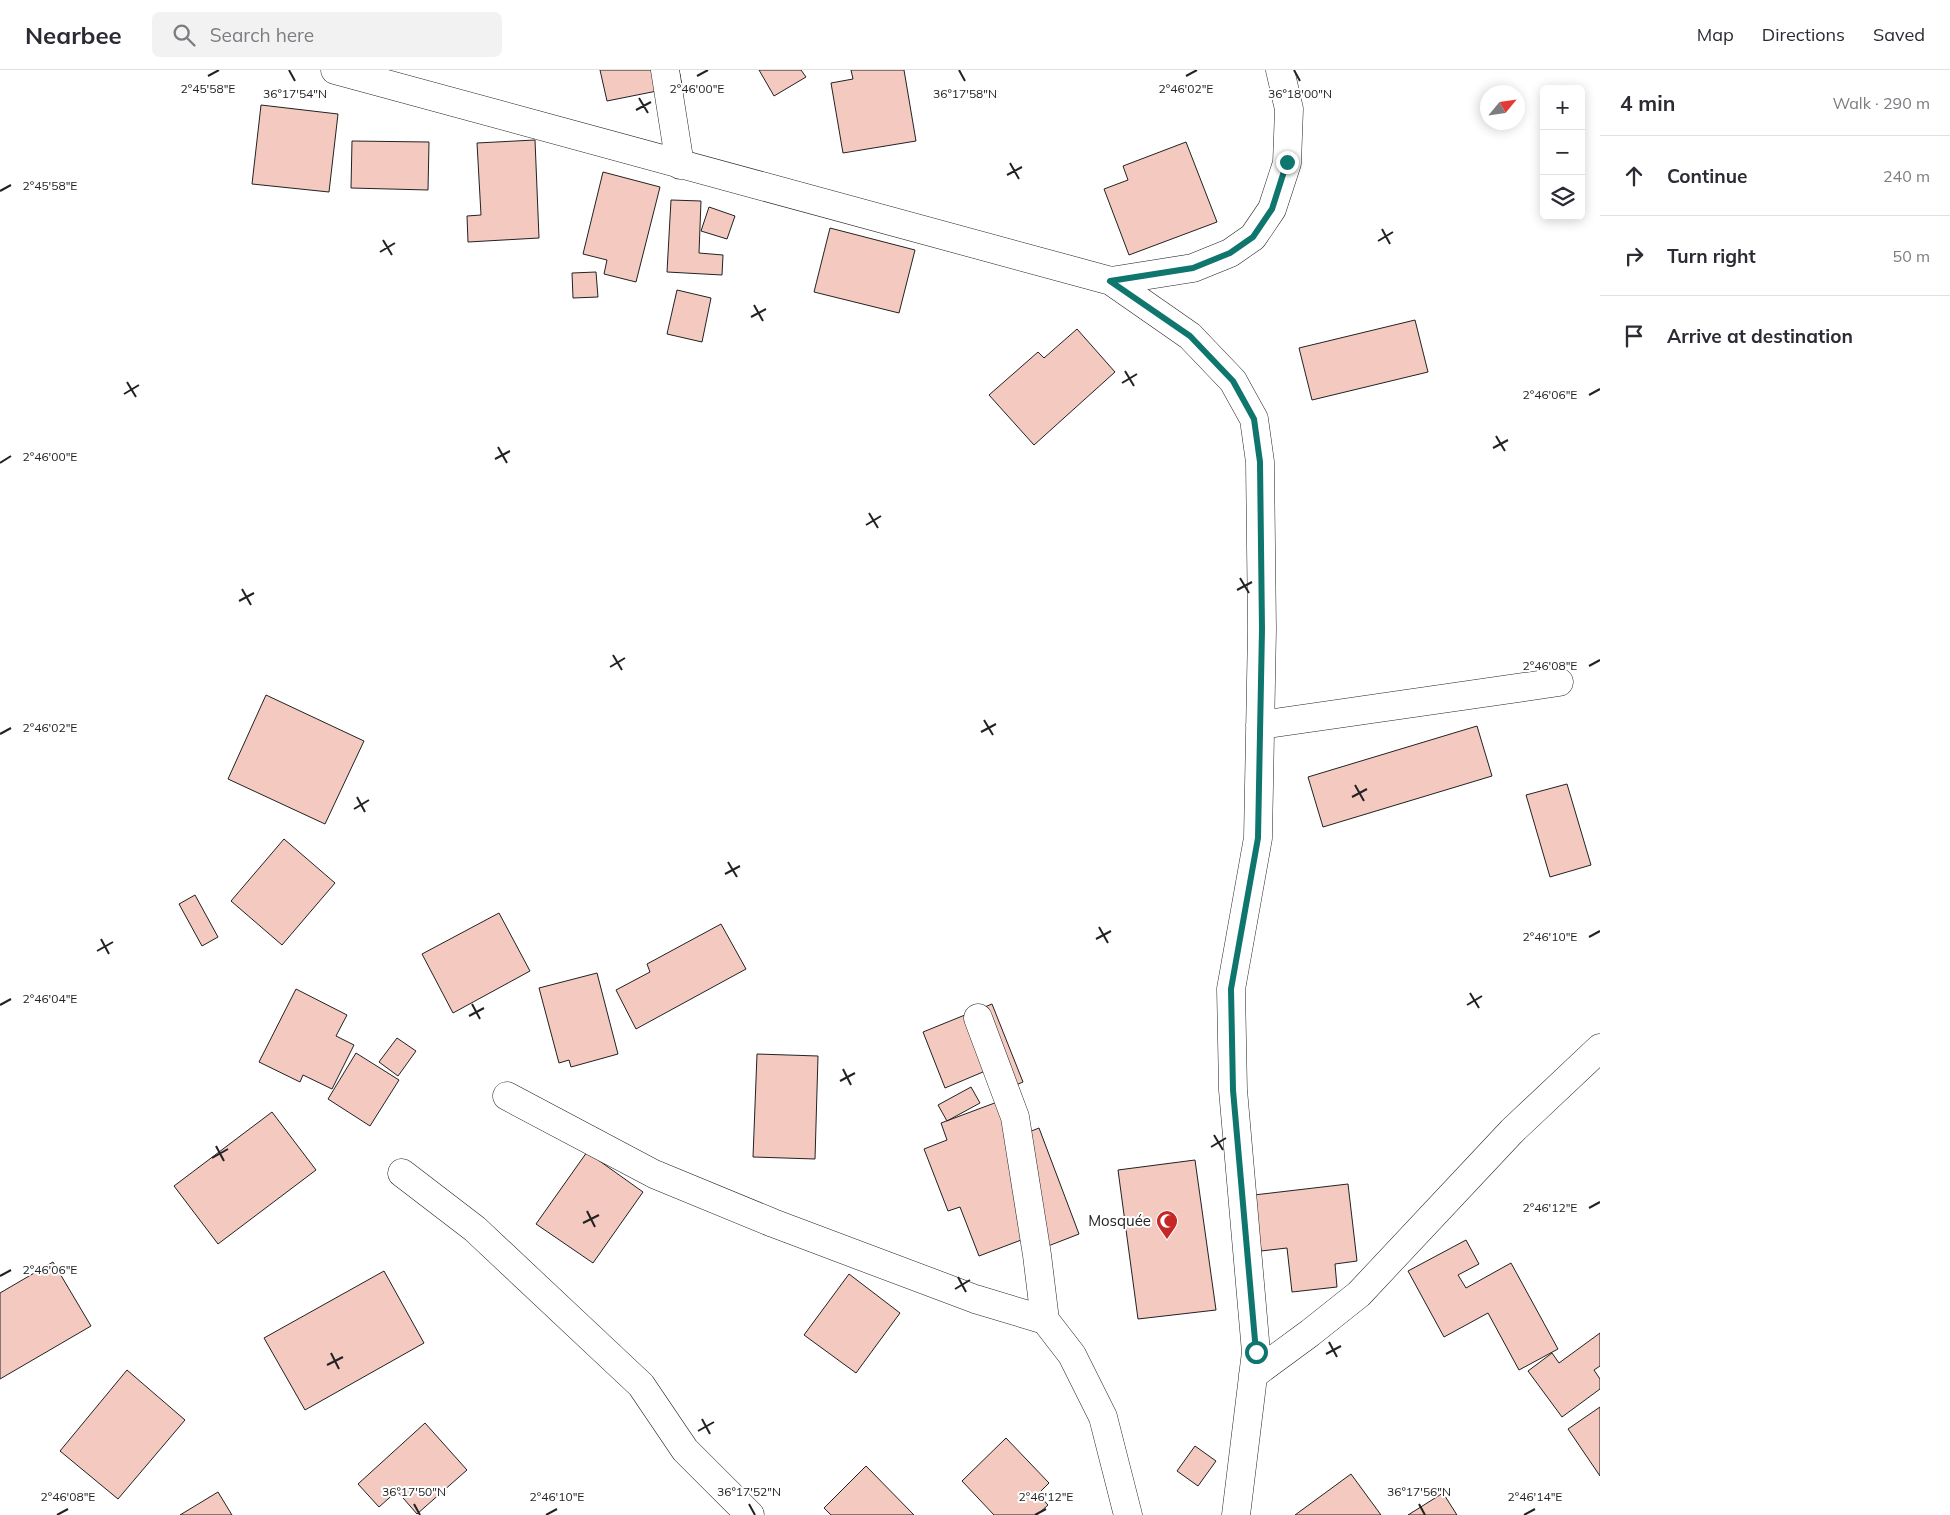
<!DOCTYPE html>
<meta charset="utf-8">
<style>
:root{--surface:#fff;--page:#f2f2f3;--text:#2b2b33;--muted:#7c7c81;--line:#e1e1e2}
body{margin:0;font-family:Mulish,sans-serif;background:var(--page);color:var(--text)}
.controls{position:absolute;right:15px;top:15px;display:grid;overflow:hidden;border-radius:8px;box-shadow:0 2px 12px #0003}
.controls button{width:45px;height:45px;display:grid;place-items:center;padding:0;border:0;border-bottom:1px solid var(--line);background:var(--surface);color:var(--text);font:25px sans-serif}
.compass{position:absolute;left:1480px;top:15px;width:45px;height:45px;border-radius:50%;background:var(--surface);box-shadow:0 2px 12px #0003;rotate:61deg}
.stop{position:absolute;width:15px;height:15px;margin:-11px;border:4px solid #0f766e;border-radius:50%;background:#fff}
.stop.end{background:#0f766e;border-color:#fff;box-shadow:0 1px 5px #0008}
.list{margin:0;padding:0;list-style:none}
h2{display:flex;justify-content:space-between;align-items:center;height:65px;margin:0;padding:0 20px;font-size:21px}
h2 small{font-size:16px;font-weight:400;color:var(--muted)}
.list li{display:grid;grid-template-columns:32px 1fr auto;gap:15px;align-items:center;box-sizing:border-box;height:80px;padding:0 20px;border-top:1px solid var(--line)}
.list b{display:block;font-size:19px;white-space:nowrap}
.list em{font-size:16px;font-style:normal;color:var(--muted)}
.icon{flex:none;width:28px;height:28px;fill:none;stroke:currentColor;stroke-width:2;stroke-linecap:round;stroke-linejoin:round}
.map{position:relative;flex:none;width:1600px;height:1445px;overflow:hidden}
header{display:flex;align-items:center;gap:30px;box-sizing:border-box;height:70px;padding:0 25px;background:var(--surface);border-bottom:1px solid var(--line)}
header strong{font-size:24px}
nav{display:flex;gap:28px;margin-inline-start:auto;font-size:18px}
.search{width:350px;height:45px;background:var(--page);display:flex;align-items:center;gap:12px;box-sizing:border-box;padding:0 18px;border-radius:8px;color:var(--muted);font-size:19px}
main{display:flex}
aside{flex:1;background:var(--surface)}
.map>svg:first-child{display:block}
.building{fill:#f3c9c0;stroke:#222}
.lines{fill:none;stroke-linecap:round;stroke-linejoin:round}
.minor-casing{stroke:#222;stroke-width:29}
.minor{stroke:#fff;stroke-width:28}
.route{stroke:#0f766e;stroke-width:6}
.ticks{fill:none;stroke:#222;stroke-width:2}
.labels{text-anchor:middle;stroke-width:4;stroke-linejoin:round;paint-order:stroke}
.poi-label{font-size:15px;fill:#222;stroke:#fff;text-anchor:end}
.ticks-label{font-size:12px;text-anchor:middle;fill:#222;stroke:#fff;stroke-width:4;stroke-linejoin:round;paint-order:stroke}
</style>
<header>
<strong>Nearbee</strong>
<div class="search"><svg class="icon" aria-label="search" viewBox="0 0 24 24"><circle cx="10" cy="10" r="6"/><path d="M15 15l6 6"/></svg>Search here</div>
<nav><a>Map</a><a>Directions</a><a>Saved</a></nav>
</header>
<main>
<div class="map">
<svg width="1600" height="1445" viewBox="0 0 1600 1445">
<rect width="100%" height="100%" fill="#fff"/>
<path class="building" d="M 600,0 L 679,0 L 682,16 L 607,31 Z
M 759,0 L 801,0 L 806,7 L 774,26 Z
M 851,0 L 904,0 L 916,71 L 843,83 L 831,13 L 853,9 Z
M 261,35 L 338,44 L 329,122 L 252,114 Z
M 535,70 L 539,168 L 468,172 L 467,146 L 481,145 L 477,73 Z
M 352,71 L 429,72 L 428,120 L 351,118 Z
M 1186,72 L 1217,152 L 1129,185 L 1104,119 L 1128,110 L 1123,96 Z
M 603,102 L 660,117 L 636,212 L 604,204 L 607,190 L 583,184 Z
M 671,130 L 701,131 L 699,183 L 723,185 L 722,205 L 667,202 Z
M 709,137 L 735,146 L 727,169 L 701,161 Z
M 830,158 L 915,180 L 899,243 L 814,222 Z
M 596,202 L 598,227 L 573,228 L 572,203 Z
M 677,220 L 711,228 L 702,272 L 667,264 Z
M 1415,250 L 1428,302 L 1312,330 L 1299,278 Z
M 1077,259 L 1115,302 L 1034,375 L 989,325 L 1038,282 L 1044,288 Z
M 266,625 L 364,671 L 325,754 L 228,709 Z
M 1477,656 L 1492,706 L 1323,757 L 1308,707 Z
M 1567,714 L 1591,795 L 1550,807 L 1526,725 Z
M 284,769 L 335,813 L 282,875 L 231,831 Z
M 195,825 L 218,867 L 202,876 L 179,834 Z
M 499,843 L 530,901 L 453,943 L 422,884 Z
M 721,854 L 746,899 L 636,959 L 616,920 L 650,902 L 647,894 Z
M 597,903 L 618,984 L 571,997 L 569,990 L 559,993 L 539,918 Z
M 296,919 L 347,945 L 336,966 L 354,975 L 332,1019 L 303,1005 L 300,1012 L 259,992 Z
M 992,934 L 1023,1012 L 1000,1022 L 990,999 L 945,1018 L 923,962 Z
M 397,968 L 416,981 L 398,1006 L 379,992 Z
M 356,983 L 399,1010 L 370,1056 L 328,1029 Z
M 757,984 L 818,986 L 815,1089 L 753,1087 Z
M 971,1017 L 980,1033 L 947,1051 L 938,1035 Z
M 1000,1031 L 1014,1068 L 1039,1058 L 1079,1164 L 1043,1178 L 1037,1164 L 979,1186 L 960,1137 L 948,1141 L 924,1079 L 947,1070 L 941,1053 Z
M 272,1042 L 316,1100 L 218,1174 L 174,1116 Z
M 587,1082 L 643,1122 L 593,1193 L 536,1154 Z
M 1195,1090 L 1216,1240 L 1138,1249 L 1118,1100 Z
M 1348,1114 L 1357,1191 L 1335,1194 L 1337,1217 L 1292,1222 L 1287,1178 L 1261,1181 L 1254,1125 Z
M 1466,1170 L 1479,1194 L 1458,1205 L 1466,1218 L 1511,1193 L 1558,1279 L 1519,1300 L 1488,1243 L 1444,1267 L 1408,1201 Z
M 53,1192 L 91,1256 L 0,1309 L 0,1223 Z
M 384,1201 L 424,1273 L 305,1340 L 264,1268 Z
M 849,1204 L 900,1243 L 856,1303 L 804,1265 Z
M 1600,1263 L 1600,1296 L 1594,1300 L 1600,1309 L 1600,1319 L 1562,1347 L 1528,1301 L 1552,1283 L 1559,1293 Z
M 127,1300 L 185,1350 L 118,1429 L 60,1381 Z
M 1600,1337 L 1600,1406 L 1568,1359 Z
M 425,1353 L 467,1400 L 417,1444 L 397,1421 L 379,1437 L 358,1414 Z
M 1006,1368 L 1049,1413 L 1038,1424 L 1048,1435 L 1037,1445 L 994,1445 L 962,1411 Z
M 1195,1376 L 1216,1391 L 1198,1416 L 1177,1401 Z
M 866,1396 L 914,1445 L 831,1445 L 824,1438 Z
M 1351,1404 L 1381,1445 L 1295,1445 Z
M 218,1422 L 232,1445 L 180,1445 Z
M 1443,1423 L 1457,1445 L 1408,1445 Z"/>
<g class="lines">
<g class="minor-casing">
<path id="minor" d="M 335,0 L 1111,211 L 1190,266 L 1233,311 L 1254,349 L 1260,392 L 1262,559 L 1258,768 L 1231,919 L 1233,1020 L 1256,1282 L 1236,1445
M 665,0 L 680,95
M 1111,211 L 1193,198 L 1230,183 L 1253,167 L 1272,139 L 1287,93 L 1289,39 L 1280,0
M 1260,655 L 1559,612
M 978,948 L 1015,1047 L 1037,1185 L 1045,1250
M 507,1026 L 654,1104 L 773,1153 L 975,1229 L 1045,1250 L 1072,1285 L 1103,1347 L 1128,1445
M 402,1103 L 475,1159 L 641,1315 L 685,1380 L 750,1445
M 1253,1305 L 1310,1263 L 1359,1224 L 1512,1061 L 1600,978"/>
</g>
<use href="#minor" class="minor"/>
</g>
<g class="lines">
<path class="route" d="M 1256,1282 L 1233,1020 L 1231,919 L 1258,768 L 1262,559 L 1260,392 L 1254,349 L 1233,311 L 1190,266 L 1110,211 L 1193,198 L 1230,183 L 1253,167 L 1272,139 L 1287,92"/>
</g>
<path class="ticks" d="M 289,0 L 295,11M 959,0 L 965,11M 1294,0 L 1300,11M 208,6 L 219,0M 697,6 L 708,0M 1186,6 L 1197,0M 639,28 L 648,43M 636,40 L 651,32M 1010,93 L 1019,109M 1007,105 L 1022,97M 0,121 L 11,115M 1382,159 L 1390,174M 383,170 L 392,185M 1378,171 L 1393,162M 380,182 L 395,173M 754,235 L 763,251M 751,247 L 766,239M 1125,301 L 1134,316M 127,312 L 136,327M 1122,313 L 1137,304M 124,324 L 139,315M 1589,325 L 1600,319M 1496,366 L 1505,381M 498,377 L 507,393M 1493,378 L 1508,370M 495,389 L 510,381M 0,393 L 11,386M 869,443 L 878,458M 866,455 L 881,446M 1240,508 L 1249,523M 242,519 L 251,535M 1237,520 L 1252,512M 239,531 L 254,523M 613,585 L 622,600M 1589,596 L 1600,590M 610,597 L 625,588M 984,650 L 993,665M 981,662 L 996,654M 0,664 L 11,658M 1355,715 L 1364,731M 357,727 L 365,742M 1352,727 L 1367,719M 354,739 L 369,730M 728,792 L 737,807M 725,804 L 740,796M 1099,857 L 1108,873M 1589,867 L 1600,861M 101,869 L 109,884M 1096,869 L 1111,861M 97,881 L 113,872M 1470,923 L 1479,938M 472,934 L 480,949M 0,935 L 11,929M 1467,935 L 1482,926M 469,946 L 484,938M 843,999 L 851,1015M 840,1011 L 855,1003M 1214,1065 L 1223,1080M 216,1076 L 224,1091M 1211,1077 L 1226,1068M 212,1088 L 228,1079M 1589,1138 L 1600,1132M 587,1141 L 595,1157M 583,1153 L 599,1145M 0,1206 L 11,1200M 958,1207 L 966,1222M 955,1219 L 970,1210M 1329,1272 L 1337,1287M 331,1283 L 339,1299M 1326,1284 L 1341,1276M 327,1295 L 343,1287M 702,1349 L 710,1364M 698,1361 L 714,1352M 414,1434 L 420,1445M 749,1434 L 755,1445M 1419,1434 L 1425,1445M 57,1445 L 68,1439M 546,1445 L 557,1439M 1035,1445 L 1046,1439M 1524,1445 L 1535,1439"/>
<defs>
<g id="mosque-pin" transform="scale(1.125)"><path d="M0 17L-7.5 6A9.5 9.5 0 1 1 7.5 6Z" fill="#c62828" stroke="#fff"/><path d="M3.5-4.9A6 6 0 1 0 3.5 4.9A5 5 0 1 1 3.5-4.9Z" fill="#fff"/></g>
</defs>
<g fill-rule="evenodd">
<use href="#mosque-pin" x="1167" y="1151"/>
</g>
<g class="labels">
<g class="poi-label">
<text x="1151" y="1156">Mosquée</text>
</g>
</g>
<g class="ticks-label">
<text x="208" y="23">2°45'58"E</text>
<text x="697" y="23">2°46'00"E</text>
<text x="1186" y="23">2°46'02"E</text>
<text x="295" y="28">36°17'54"N</text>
<text x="965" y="28">36°17'58"N</text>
<text x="1300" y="28">36°18'00"N</text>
<text x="50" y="120">2°45'58"E</text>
<text x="1550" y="329">2°46'06"E</text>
<text x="50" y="391">2°46'00"E</text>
<text x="1550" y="600">2°46'08"E</text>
<text x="50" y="662">2°46'02"E</text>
<text x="1550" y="871">2°46'10"E</text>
<text x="50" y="933">2°46'04"E</text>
<text x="1550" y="1142">2°46'12"E</text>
<text x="50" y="1204">2°46'06"E</text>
<text x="414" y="1426">36°17'50"N</text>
<text x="749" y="1426">36°17'52"N</text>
<text x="1419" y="1426">36°17'56"N</text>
<text x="68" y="1431">2°46'08"E</text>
<text x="557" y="1431">2°46'10"E</text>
<text x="1046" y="1431">2°46'12"E</text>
<text x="1535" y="1431">2°46'14"E</text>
</g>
</svg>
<div class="controls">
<button>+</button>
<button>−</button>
<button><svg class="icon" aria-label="layers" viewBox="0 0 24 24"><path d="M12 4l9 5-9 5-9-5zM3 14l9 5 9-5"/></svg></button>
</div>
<svg class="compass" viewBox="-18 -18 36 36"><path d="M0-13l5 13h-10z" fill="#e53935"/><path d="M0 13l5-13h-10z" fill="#7c7c81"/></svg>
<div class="stop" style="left:1256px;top:1282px"></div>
<div class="stop end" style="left:1287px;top:92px"></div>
</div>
<aside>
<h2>4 min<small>Walk · 290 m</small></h2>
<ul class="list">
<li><svg class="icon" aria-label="ahead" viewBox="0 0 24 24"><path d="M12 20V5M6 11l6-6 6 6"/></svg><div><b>Continue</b></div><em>240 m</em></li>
<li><svg class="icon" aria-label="right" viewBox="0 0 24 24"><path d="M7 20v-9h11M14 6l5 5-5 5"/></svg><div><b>Turn right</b></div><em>50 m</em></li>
<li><svg class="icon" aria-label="arrive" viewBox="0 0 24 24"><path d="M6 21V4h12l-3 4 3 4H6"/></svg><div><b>Arrive at destination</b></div></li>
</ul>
</aside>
</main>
